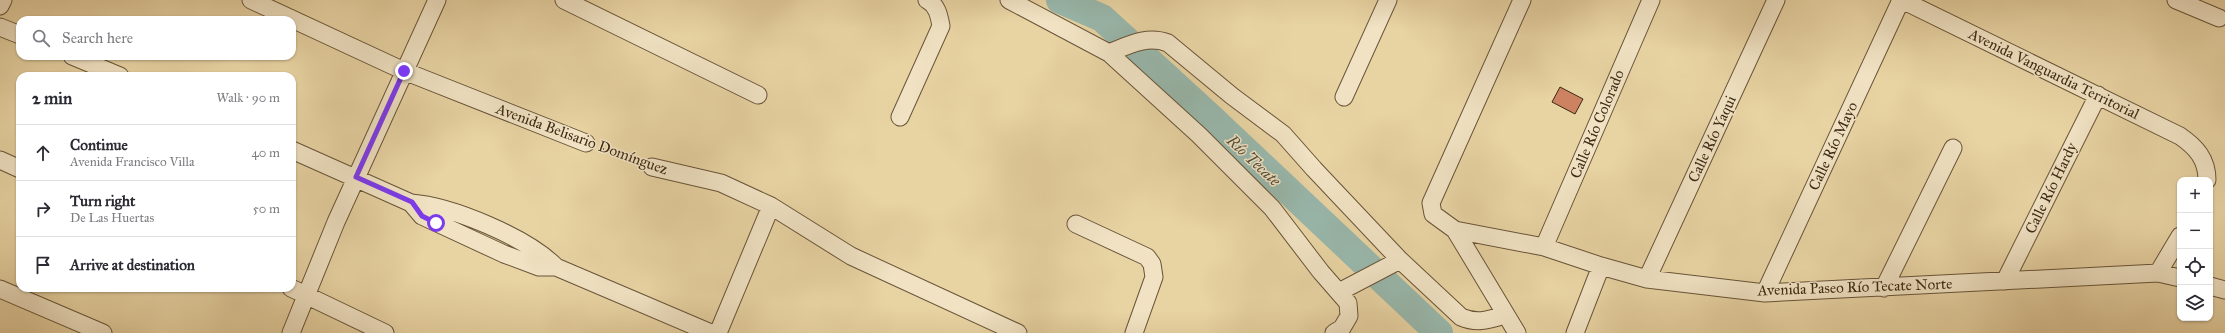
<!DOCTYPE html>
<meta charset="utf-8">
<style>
:root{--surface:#fff;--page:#f7f7f7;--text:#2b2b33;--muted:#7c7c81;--line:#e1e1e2}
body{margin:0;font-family:"IM FELL Great Primer",serif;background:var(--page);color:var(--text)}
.controls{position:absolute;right:12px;bottom:12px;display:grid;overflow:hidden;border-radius:8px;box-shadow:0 1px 3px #0004}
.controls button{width:36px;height:36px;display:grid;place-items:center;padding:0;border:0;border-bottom:1px solid var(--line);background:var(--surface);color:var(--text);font:20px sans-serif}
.stop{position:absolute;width:12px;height:12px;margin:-9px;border:3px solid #7c3aed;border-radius:50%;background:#fff}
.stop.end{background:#7c3aed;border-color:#fff;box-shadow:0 1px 4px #0008}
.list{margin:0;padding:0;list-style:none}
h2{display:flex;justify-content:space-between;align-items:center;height:52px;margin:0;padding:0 16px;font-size:17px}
h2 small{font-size:13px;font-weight:400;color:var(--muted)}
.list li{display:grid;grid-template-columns:26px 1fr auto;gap:12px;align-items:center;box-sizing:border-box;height:56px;padding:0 16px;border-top:1px solid var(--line)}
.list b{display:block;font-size:15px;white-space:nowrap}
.list p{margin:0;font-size:13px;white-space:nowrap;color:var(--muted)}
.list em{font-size:13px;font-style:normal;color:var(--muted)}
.icon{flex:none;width:22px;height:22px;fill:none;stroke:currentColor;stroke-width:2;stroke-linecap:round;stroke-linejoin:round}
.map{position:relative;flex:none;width:2225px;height:333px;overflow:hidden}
.search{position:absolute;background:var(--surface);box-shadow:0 1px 3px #0004;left:16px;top:16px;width:280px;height:44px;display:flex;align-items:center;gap:10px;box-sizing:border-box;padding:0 14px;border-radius:12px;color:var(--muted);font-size:15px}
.panel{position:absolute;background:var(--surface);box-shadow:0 1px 3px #0004;left:16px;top:72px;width:280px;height:220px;border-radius:12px}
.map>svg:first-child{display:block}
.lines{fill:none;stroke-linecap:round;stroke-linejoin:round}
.river{stroke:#98b7ab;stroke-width:28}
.building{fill:#cd8262;stroke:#3d2a14}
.minor-casing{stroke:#685438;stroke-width:19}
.path{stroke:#3d2a14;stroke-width:2.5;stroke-dasharray:1 2;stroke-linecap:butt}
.minor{stroke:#f0e2c3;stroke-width:17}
.route{stroke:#7c3aed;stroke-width:5}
.labels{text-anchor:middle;stroke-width:3;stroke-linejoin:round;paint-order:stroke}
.street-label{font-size:15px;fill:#3d2a14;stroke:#f0e2c3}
.water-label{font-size:16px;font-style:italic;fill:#544d3a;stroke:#f0e2c3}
</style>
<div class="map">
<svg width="2225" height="333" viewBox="0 0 2225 333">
<rect width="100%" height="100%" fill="#e8d3a3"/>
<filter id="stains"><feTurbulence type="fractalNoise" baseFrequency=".005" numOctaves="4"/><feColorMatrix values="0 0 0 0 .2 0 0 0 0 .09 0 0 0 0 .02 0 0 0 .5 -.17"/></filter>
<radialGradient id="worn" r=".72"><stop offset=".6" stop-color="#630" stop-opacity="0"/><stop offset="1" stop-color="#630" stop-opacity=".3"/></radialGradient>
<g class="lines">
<path class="river" d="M 1060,0 L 1102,18 L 1209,116 L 1439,333"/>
</g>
<path class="building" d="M 1560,87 L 1583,99 L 1575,114 L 1552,102 Z"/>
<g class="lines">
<g class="minor-casing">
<path id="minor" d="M 251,0 L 404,71 L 586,143
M 564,0 L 758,95
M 1009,0 L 1109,53 L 1199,135 L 1272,208 L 1321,272 L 1348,303 L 1349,316 L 1342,328 L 1334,333
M 1522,0 L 1431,203 L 1433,214 L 1455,230 L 1544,247 L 1601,266 L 1647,279 L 1765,293 L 2158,273 L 2180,278
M 1902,0 L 2180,136 C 2196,147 2207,159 2207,180
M 2176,0 L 2219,18
M 0,6 L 3,0
M 0,27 L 20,35
M 1109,53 C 1129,45 1147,35 1168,43 L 1232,96 L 1283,134 L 1314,169 L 1400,260
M 72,56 L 120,76
M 1344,97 L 1388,0
M 900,117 L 941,26 C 939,15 937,5 927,0
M 292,150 L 411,203 C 452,206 528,238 556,267 L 711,333
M 0,160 L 20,169
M 652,167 L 721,183 L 771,206 L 851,256 L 1018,333
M 411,203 L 422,216 L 504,254 L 539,267 L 556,267
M 1076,224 L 1147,257 L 1152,264 L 1154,277 L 1134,333
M 1455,230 L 1517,333
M 1544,247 L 1651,0
M 2158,273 L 2180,236
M 1647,279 L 1776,0
M 2005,281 L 2098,95
M 2210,286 L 2225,290
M 291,288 L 385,333
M 1884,288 L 1953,148
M 0,289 L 103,333
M 1339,292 L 1400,260 L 1461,317 C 1477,324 1488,320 1505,315
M 1765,293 L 1901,0
M 291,333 L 336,222 L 437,0
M 718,333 L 771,206
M 1575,333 L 1601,266"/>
</g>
<path class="path" d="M 600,148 L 638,162"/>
<use href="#minor" class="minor"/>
</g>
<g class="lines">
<path class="route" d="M 404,71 L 356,177 L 412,202 L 422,216 L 436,223"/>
</g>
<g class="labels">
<g class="street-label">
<text transform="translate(2054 74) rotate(26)" y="5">Avenida Vanguardia Territorial</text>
<text transform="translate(1597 124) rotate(-67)" y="5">Calle Río Colorado</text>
<text transform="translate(582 139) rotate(20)" y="5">Avenida Belisario Domínguez</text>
<text transform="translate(1712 139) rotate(-65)" y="5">Calle Río Yaqui</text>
<text transform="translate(1833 146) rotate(-65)" y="5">Calle Río Mayo</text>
<text transform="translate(2051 188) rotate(-64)" y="5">Calle Río Hardy</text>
<text transform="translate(1855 287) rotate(-2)" y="5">Avenida Paseo Río Tecate Norte</text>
</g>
<g class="water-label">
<text transform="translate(1254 160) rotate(43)" y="6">Río Tecate</text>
</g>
</g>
<rect width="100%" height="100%" filter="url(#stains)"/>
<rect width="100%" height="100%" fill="url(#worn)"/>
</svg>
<div class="controls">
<button>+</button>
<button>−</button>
<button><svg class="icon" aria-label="locate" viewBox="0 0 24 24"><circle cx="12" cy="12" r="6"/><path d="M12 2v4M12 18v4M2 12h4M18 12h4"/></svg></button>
<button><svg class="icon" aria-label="layers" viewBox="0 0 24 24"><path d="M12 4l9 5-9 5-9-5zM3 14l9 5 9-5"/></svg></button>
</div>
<div class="stop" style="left:436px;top:223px"></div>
<div class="stop end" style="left:404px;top:71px"></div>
<div class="search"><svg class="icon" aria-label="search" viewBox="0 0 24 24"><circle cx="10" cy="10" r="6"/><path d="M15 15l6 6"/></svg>Search here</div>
<section class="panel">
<h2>2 min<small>Walk · 90 m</small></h2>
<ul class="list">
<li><svg class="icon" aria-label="ahead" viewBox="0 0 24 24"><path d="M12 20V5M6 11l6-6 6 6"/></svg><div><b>Continue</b><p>Avenida Francisco Villa</p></div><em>40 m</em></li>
<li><svg class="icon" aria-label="right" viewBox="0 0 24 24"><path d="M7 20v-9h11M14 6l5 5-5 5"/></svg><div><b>Turn right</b><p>De Las Huertas</p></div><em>50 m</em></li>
<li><svg class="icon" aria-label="arrive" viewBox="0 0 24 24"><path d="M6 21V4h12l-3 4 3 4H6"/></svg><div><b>Arrive at destination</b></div></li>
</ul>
</section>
</div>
